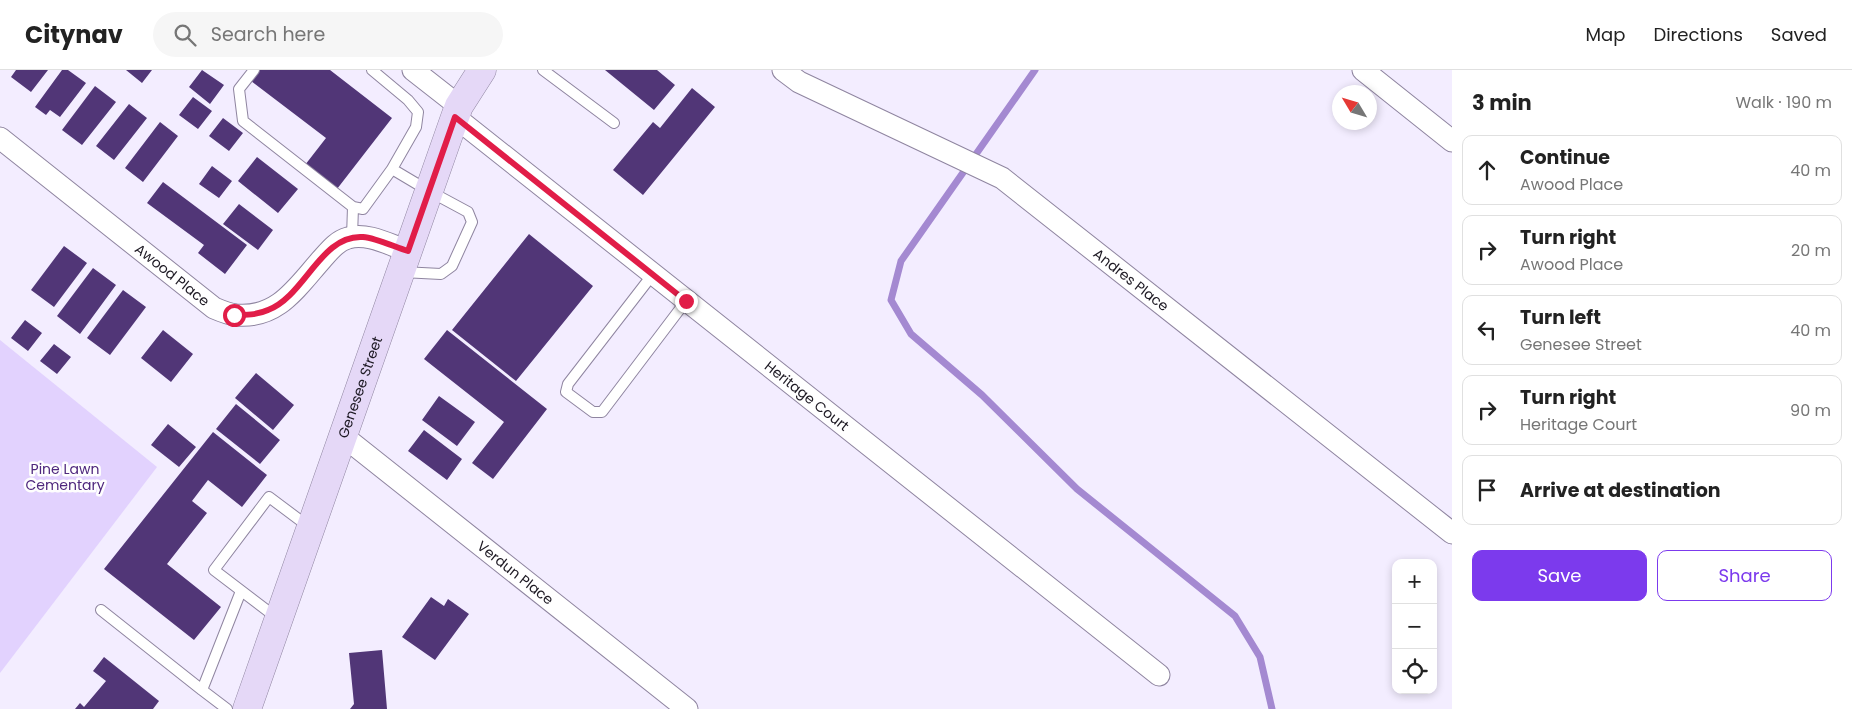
<!DOCTYPE html>
<meta charset="utf-8">
<style>
:root{--surface:#fff;--page:#f6f6f6;--text:#222;--muted:#767676;--line:#e0e0e0;--accent:#7c3aed}
body{margin:0;font-family:Poppins,sans-serif;background:var(--page);color:var(--text)}
.controls{position:absolute;right:15px;bottom:15px;display:grid;overflow:hidden;border-radius:10px;box-shadow:0 2px 8px #0003}
.controls button{width:45px;height:45px;display:grid;place-items:center;padding:0;border:0;border-bottom:1px solid var(--line);background:var(--surface);color:var(--text);font:25px sans-serif}
.compass{position:absolute;left:1332px;top:15px;width:45px;height:45px;border-radius:50%;background:var(--surface);box-shadow:0 2px 8px #0003;rotate:308deg}
.stop{position:absolute;width:15px;height:15px;margin:-11px;border:4px solid #e11d48;border-radius:50%;background:#fff}
.stop.end{background:#e11d48;border-color:#fff;box-shadow:0 1px 5px #0008}
.list{margin:0;padding:0;list-style:none}
h2{display:flex;justify-content:space-between;align-items:center;height:65px;margin:0;padding:0 20px;font-size:21px}
h2 small{font-size:16px;font-weight:400;color:var(--muted)}
.list li{display:grid;grid-template-columns:32px 1fr auto;gap:15px;align-items:center;box-sizing:border-box;height:70px;margin:0 10px 10px;padding:0 10px;border:1px solid var(--line);border-radius:10px}
.list b{display:block;font-size:19px;white-space:nowrap}
.list p{margin:0;font-size:16px;white-space:nowrap;color:var(--muted)}
.list em{font-size:16px;font-style:normal;color:var(--muted)}
.actions{display:flex;gap:10px;padding:15px 20px}
.actions a{flex:1;padding:11px 0;border:1px solid var(--accent);border-radius:10px;text-align:center;font-size:18px;color:var(--accent)}
.actions .main{background:var(--accent);color:#fff}
.icon{flex:none;width:28px;height:28px;fill:none;stroke:currentColor;stroke-width:2;stroke-linecap:round;stroke-linejoin:round}
.map{position:relative;flex:none;width:1452px;height:639px;overflow:hidden}
header{display:flex;align-items:center;gap:30px;box-sizing:border-box;height:70px;padding:0 25px;background:var(--surface);border-bottom:1px solid var(--line)}
header strong{font-size:24px}
nav{display:flex;gap:28px;margin-inline-start:auto;font-size:18px}
.search{width:350px;height:45px;background:var(--page);display:flex;align-items:center;gap:12px;box-sizing:border-box;padding:0 18px;border-radius:28px;color:var(--muted);font-size:19px}
main{display:flex}
aside{flex:1;background:var(--surface)}
.map>svg:first-child{display:block}
.green{fill:#e2d2fe}
.lines{fill:none;stroke-linecap:round;stroke-linejoin:round}
.stream{stroke:#a489d1;stroke-width:7}
.building{fill:#513677}
.service-casing{stroke:#8f85a0;stroke-width:12}
.minor-casing{stroke:#8f85a0;stroke-width:23}
.secondary-casing{stroke:#8f85a0;stroke-width:29}
.service{stroke:#fff;stroke-width:10}
.minor{stroke:#fff;stroke-width:21}
.secondary{stroke:#e5d8f7;stroke-width:28}
.route{stroke:#e11d48;stroke-width:6}
.labels{text-anchor:middle;stroke-width:5;stroke-linejoin:round;paint-order:stroke}
.street-label{font-size:14px;fill:#1d1923;stroke:#fefefe}
.park-label{font-size:14px;fill:#4e277d;stroke:#fefefe}
</style>
<header>
<strong>Citynav</strong>
<div class="search"><svg class="icon" aria-label="search" viewBox="0 0 24 24"><circle cx="10" cy="10" r="6"/><path d="M15 15l6 6"/></svg>Search here</div>
<nav><a>Map</a><a>Directions</a><a>Saved</a></nav>
</header>
<main>
<div class="map">
<svg width="1452" height="639" viewBox="0 0 1452 639">
<rect width="100%" height="100%" fill="#f3edff"/>
<path class="green" d="M 0,270 L 157,397 L 0,603 Z"/>
<g class="lines">
<path class="stream" d="M 1035,0 L 901,191 L 891,230 L 911,264 L 982,325 L 1077,419 L 1235,546 L 1260,587 L 1272,639"/>
</g>
<path class="building" d="M 16,0 L 48,0 L 31,22 L 11,7 Z
M 62,0 L 68,0 L 86,13 L 60,47 L 50,40 L 46,45 L 35,37 Z
M 126,0 L 152,0 L 142,13 Z
M 202,0 L 224,15 L 210,34 L 189,17 Z
M 260,0 L 330,0 L 392,48 L 337,119 L 305,95 L 326,68 L 251,11 Z
M 605,0 L 657,0 L 675,15 L 654,40 Z
M 95,16 L 116,32 L 82,75 L 62,60 Z
M 692,18 L 715,37 L 643,125 L 613,100 L 653,52 L 660,58 Z
M 193,27 L 212,41 L 198,59 L 179,45 Z
M 129,34 L 147,48 L 114,90 L 96,76 Z
M 223,48 L 243,63 L 229,81 L 209,66 Z
M 160,52 L 178,66 L 143,112 L 125,98 Z
M 257,87 L 298,119 L 278,143 L 238,111 Z
M 212,96 L 232,111 L 219,128 L 199,114 Z
M 163,112 L 247,175 L 225,204 L 198,183 L 204,175 L 147,133 Z
M 239,134 L 273,160 L 258,180 L 223,154 Z
M 529,164 L 593,216 L 516,311 L 452,260 Z
M 64,176 L 87,193 L 54,237 L 31,220 Z
M 93,198 L 116,215 L 80,264 L 57,246 Z
M 123,220 L 146,237 L 110,285 L 87,268 Z
M 25,250 L 42,263 L 28,281 L 11,268 Z
M 163,260 L 193,284 L 171,312 L 141,288 Z
M 447,260 L 547,339 L 493,409 L 472,393 L 504,352 L 424,289 Z
M 54,274 L 71,287 L 57,304 L 40,291 Z
M 256,303 L 294,335 L 273,360 L 235,328 Z
M 439,326 L 475,352 L 457,376 L 422,350 Z
M 236,334 L 280,370 L 260,394 L 216,359 Z
M 168,354 L 196,377 L 179,397 L 151,375 Z
M 424,360 L 462,389 L 447,410 L 408,381 Z
M 213,362 L 267,405 L 242,437 L 208,410 L 192,431 L 207,443 L 167,494 L 221,537 L 194,570 L 104,499 Z
M 431,527 L 444,536 L 448,529 L 469,544 L 435,590 L 402,567 Z
M 382,580 L 387,639 L 350,639 L 354,634 L 349,583 Z
M 104,587 L 159,631 L 153,639 L 75,639 L 80,633 L 84,637 L 106,611 L 93,601 Z"/>
<g class="lines">
<g class="service-casing">
<path id="service" d="M 254,0 L 239,19 L 243,51 L 353,137 L 352,167
M 372,0 L 408,30 L 418,42 L 416,57 L 392,99 L 429,121 L 468,142 L 472,152 L 452,196 L 441,204 L 402,202
M 543,0 L 614,53
M 353,137 L 363,139 L 392,99
M 653,204 L 568,314 L 566,322 L 593,342 L 602,342 L 686,231
M 101,540 L 202,620 L 241,521
M 277,548 L 214,500 L 269,427 L 309,457
M 202,620 L 227,639"/>
</g>
<g class="minor-casing">
<g id="minor">
<path d="M 413,0 L 459,36"/>
<path id="s1" d="M 783,0 L 799,12 L 1002,108 L 1452,463"/>
<path d="M 1363,0 L 1452,71"/>
<path id="s2" d="M 455,47 L 1159,605"/>
<path id="s3" d="M 0,68 L 214,238 C 221,241 228,244 236,245 C 278,249 297,217 322,189 C 330,180 337,171 348,168 C 367,162 390,175 408,181"/>
<path id="s4" d="M 343,366 L 687,639"/>
</g>
</g>
<g class="secondary-casing">
<g id="secondary">
<path id="s5" d="M 247,639 L 455,47 L 459,36 L 482,0"/>
</g>
</g>
<use href="#service" class="service"/>
<use href="#minor" class="minor"/>
<use href="#secondary" class="secondary"/>
</g>
<g class="lines">
<path class="route" d="M 234,245 C 246,245 257,245 268,240 C 305,226 321,164 363,167 C 376,168 395,177 408,181 L 455,47 L 686,231"/>
</g>
<g class="labels">
<g class="street-label">
<text dy="5" stroke="none"><textPath href="#s3" startOffset="220">Awood Place</textPath></text>
<text dy="5" stroke="none"><textPath href="#s1" startOffset="409">Andres Place</textPath></text>
<text dy="5" stroke="none"><textPath href="#s5" startOffset="341">Genesee Street</textPath></text>
<text dy="5" stroke="none"><textPath href="#s2" startOffset="449">Heritage Court</textPath></text>
<text dy="5" stroke="none"><textPath href="#s4" startOffset="220">Verdun Place</textPath></text>
</g>
<g class="park-label">
<text x="65" y="404">Pine Lawn<tspan x="65" dy="16">Cementary</tspan></text>
</g>
</g>
</svg>
<div class="controls">
<button>+</button>
<button>−</button>
<button><svg class="icon" aria-label="locate" viewBox="0 0 24 24"><circle cx="12" cy="12" r="6"/><path d="M12 2v4M12 18v4M2 12h4M18 12h4"/></svg></button>
</div>
<svg class="compass" viewBox="-18 -18 36 36"><path d="M0-13l5 13h-10z" fill="#e53935"/><path d="M0 13l5-13h-10z" fill="#767676"/></svg>
<div class="stop" style="left:234px;top:245px"></div>
<div class="stop end" style="left:686px;top:231px"></div>
</div>
<aside>
<h2>3 min<small>Walk · 190 m</small></h2>
<ul class="list">
<li><svg class="icon" aria-label="ahead" viewBox="0 0 24 24"><path d="M12 20V5M6 11l6-6 6 6"/></svg><div><b>Continue</b><p>Awood Place</p></div><em>40 m</em></li>
<li><svg class="icon" aria-label="right" viewBox="0 0 24 24"><path d="M7 20v-9h11M14 6l5 5-5 5"/></svg><div><b>Turn right</b><p>Awood Place</p></div><em>20 m</em></li>
<li><svg class="icon" aria-label="left" viewBox="0 0 24 24"><path d="M17 20v-9H6M10 6l-5 5 5 5"/></svg><div><b>Turn left</b><p>Genesee Street</p></div><em>40 m</em></li>
<li><svg class="icon" aria-label="right" viewBox="0 0 24 24"><path d="M7 20v-9h11M14 6l5 5-5 5"/></svg><div><b>Turn right</b><p>Heritage Court</p></div><em>90 m</em></li>
<li><svg class="icon" aria-label="arrive" viewBox="0 0 24 24"><path d="M6 21V4h12l-3 4 3 4H6"/></svg><div><b>Arrive at destination</b></div></li>
</ul>
<div class="actions"><a class="main">Save</a><a>Share</a></div>
</aside>
</main>
